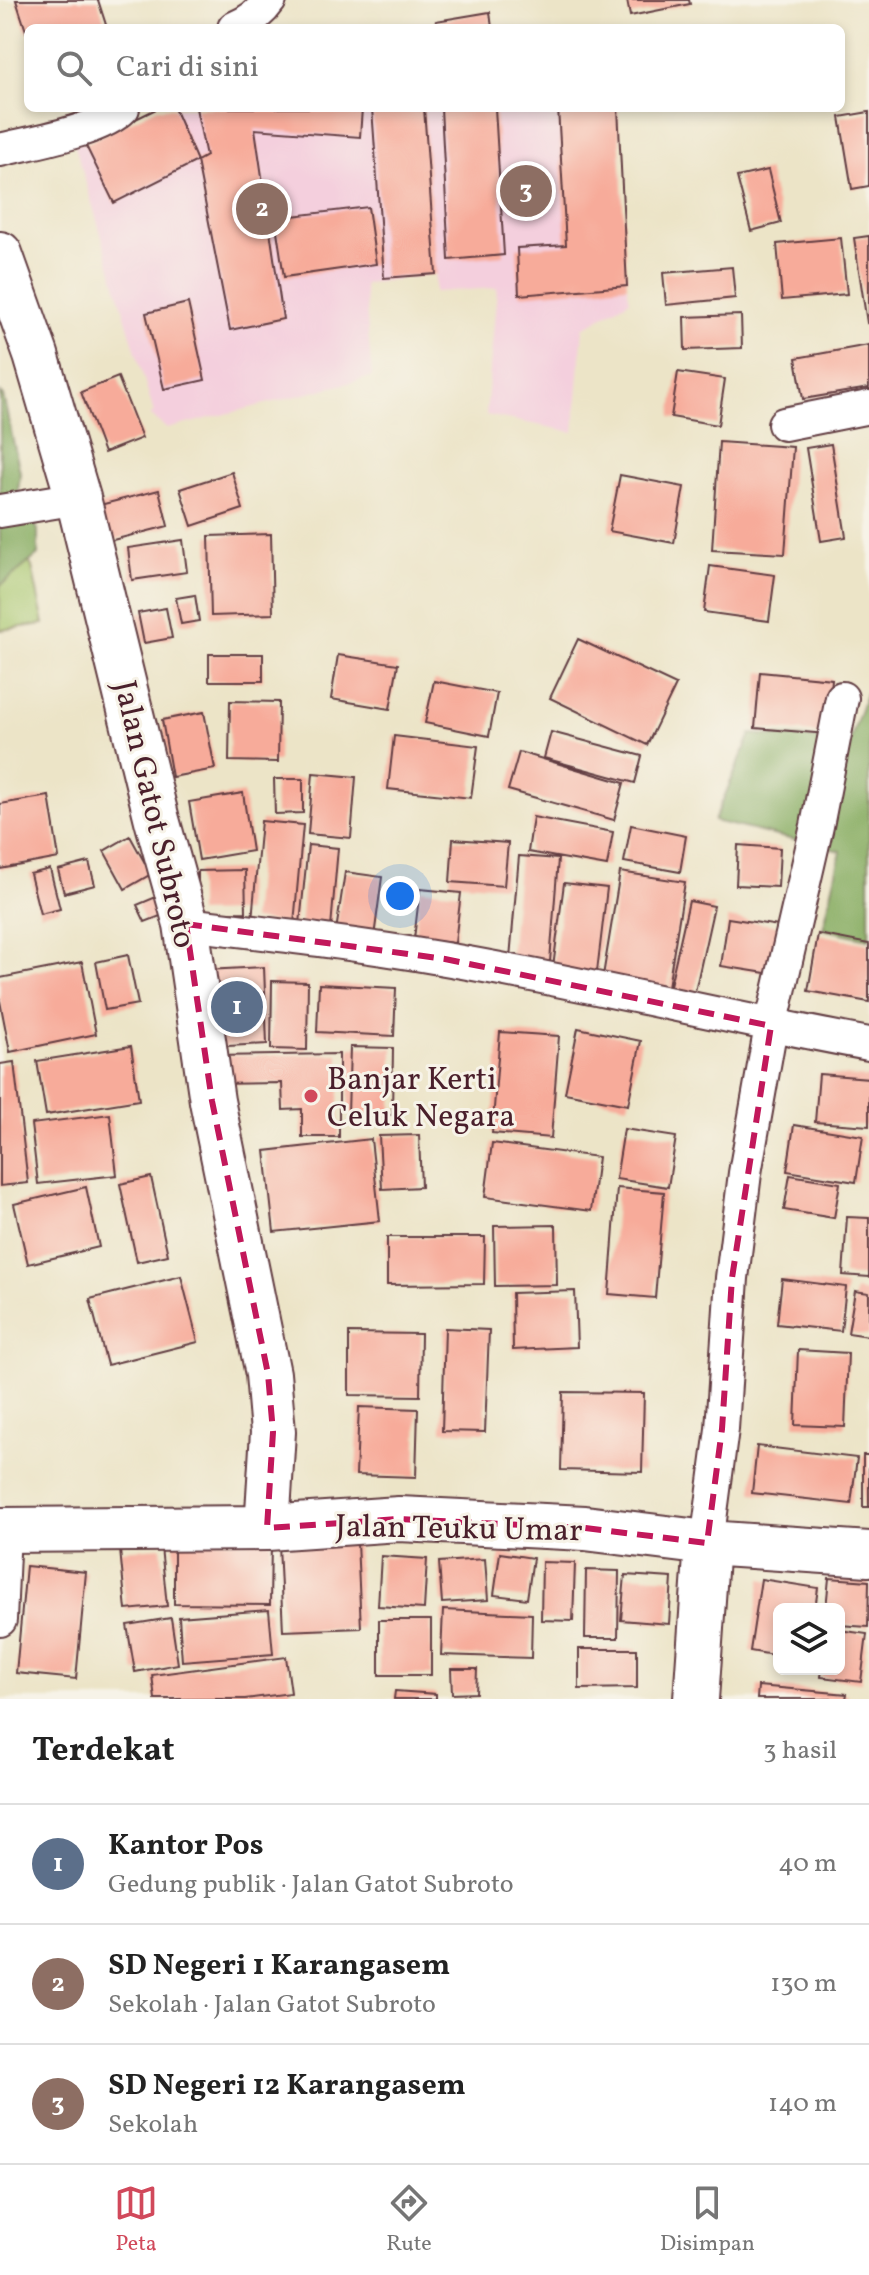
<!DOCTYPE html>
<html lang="id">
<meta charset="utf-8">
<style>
:root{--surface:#fff;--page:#f2f2f2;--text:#222;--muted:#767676;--line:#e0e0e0;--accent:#d1495b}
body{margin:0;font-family:Vollkorn,serif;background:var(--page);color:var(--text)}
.controls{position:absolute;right:24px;bottom:24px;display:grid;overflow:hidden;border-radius:12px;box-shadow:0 4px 12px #0003}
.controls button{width:72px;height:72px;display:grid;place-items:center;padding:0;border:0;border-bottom:2px solid var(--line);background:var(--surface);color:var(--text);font:40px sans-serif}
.you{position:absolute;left:400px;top:896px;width:28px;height:28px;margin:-20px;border:6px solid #fff;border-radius:50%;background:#1a73e8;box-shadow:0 0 0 12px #1a73e833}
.badge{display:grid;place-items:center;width:52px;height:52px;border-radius:50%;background:var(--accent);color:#fff;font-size:26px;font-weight:700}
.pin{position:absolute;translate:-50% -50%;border:4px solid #fff;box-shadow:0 2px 8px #0006}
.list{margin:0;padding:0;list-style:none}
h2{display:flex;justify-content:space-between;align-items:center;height:104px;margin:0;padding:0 32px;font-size:34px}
h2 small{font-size:26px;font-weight:400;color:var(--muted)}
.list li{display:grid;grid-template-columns:52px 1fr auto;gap:24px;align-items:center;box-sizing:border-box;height:120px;padding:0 32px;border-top:2px solid var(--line)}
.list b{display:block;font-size:30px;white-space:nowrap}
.list p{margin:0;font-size:26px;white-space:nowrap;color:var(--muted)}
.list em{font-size:26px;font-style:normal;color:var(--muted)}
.icon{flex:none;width:44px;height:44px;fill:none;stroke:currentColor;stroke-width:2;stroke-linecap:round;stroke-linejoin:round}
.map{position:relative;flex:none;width:869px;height:1699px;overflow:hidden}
.search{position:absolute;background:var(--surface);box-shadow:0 4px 12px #0003;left:24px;right:24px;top:24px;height:88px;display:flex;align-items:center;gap:20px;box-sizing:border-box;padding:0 28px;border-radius:12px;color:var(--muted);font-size:30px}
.sheet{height:464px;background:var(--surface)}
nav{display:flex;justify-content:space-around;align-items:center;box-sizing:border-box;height:112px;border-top:2px solid var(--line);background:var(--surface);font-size:22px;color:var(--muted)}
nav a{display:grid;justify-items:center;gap:4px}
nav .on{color:var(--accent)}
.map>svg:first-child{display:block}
.built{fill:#f4cfdd}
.green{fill:#a9c76e;stroke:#7a734c;stroke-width:2}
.forest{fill:#86ac61;stroke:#686646;stroke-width:2}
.building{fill:#f7ab9a}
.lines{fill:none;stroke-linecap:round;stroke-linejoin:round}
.street-casing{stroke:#623d42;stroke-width:36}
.secondary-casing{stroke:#623d42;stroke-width:48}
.street{stroke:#fff;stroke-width:32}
.secondary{stroke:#fff;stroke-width:44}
.marked{fill:none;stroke:#c2185b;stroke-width:6;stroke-dasharray:16 10;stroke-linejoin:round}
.poi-dot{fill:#d1495b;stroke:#f7f3e8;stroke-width:3}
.labels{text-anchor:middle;stroke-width:6;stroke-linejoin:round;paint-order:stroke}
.street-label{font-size:32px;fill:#4a1f2b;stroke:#f7f3e8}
.poi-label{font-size:32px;fill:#4a1f2b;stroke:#f7f3e8;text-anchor:start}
</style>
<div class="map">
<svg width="869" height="1699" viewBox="0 0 869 1699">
<rect width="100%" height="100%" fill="#f7f3e8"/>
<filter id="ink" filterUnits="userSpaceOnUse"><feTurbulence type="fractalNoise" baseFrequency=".0125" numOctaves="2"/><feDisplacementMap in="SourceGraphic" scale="16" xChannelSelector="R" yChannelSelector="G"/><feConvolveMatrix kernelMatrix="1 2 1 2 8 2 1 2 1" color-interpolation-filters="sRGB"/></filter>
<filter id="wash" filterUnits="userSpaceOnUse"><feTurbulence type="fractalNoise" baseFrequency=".006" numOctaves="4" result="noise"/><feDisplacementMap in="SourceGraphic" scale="32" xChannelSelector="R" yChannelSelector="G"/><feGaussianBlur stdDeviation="1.8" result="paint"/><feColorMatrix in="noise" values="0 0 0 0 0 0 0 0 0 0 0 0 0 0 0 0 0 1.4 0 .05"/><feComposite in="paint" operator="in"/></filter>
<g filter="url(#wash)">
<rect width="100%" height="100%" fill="#ece4c7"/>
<path class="built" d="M 158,108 L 618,108 L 627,286 L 630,300 L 583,328 L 574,432 L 486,415 L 497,288 L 435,292 L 435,274 L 364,284 L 372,377 L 167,429 L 150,415 L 154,413 L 72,136 L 86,144 Z"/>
<path class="green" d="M 0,538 L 21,546 L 32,567 L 44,624 L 0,630 Z"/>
<path class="forest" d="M 0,393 L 3,396 L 20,472 L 18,492 L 38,530 L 38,555 L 0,586 Z
M 869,686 L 869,939 L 823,929 L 841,851 L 714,821 L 751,734 L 850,741 Z"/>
<g id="blocks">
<path class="building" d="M 16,0 L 98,0 L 107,28 L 28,28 L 27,34 Z
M 627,0 L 689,0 L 690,4 L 630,16 Z
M 490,12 L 492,28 L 438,28 L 436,21 Z
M 158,108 L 174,108 L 197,161 L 206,156 L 196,108 L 362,108 L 360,137 L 255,129 L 283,319 L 230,330 L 197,161 L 114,203 L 85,144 Z
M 372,108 L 424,108 L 436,274 L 384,278 Z
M 441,108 L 495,108 L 504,255 L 449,260 Z
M 558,108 L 618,108 L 627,286 L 519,295 L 517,248 L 566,245 Z
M 869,112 L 869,186 L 852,189 L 840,117 Z
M 768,170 L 781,223 L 751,231 L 737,177 Z
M 368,207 L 376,264 L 284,277 L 275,218 Z
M 869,236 L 869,322 L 867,323 L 854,238 Z
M 841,238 L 847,294 L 782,300 L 777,244 Z
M 732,267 L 735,298 L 666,305 L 663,273 Z
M 188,303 L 205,380 L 164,389 L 146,313 Z
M 741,315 L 742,348 L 685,350 L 684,317 Z
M 869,345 L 869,388 L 803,399 L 796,358 Z
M 678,372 L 725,379 L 718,425 L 671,417 Z
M 118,377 L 142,438 L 104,453 L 81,392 Z
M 719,442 L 793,447 L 785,554 L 712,550 Z
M 831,444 L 846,537 L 821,541 L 806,448 Z
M 232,472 L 243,509 L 192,526 L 180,489 Z
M 620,475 L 684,487 L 674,543 L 609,531 Z
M 159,490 L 168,526 L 101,543 L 92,507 Z
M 271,534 L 273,614 L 211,616 L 209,536 Z
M 183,540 L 187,572 L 132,580 L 128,548 Z
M 710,566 L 775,575 L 769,621 L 704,612 Z
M 195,595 L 199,621 L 181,624 L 176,598 Z
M 166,608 L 172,638 L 144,643 L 138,613 Z
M 578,639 L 676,685 L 647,745 L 550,698 Z
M 209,654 L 263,654 L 263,681 L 209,681 Z
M 338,655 L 398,664 L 390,709 L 331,699 Z
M 760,672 L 832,679 L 827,734 L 755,728 Z
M 434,681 L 497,693 L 489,736 L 425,723 Z
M 230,701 L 279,702 L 278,762 L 229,761 Z
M 204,712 L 215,769 L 172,777 L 162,720 Z
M 551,732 L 642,756 L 635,783 L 544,758 Z
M 394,736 L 478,746 L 471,798 L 388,789 Z
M 519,752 L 624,783 L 614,820 L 508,790 Z
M 313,773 L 356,777 L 351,838 L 308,834 Z
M 274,779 L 303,779 L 303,813 L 275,814 Z
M 243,793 L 252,851 L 199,860 L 189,802 Z
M 49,796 L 59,858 L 0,869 L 0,804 Z
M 533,817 L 613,832 L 607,866 L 528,852 Z
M 261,821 L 303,825 L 294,924 L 252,920 Z
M 631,825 L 686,836 L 680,872 L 624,862 Z
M 130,836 L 151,874 L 125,889 L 104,851 Z
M 453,839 L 508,843 L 504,886 L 450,882 Z
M 308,845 L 338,848 L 331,927 L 300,924 Z
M 738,845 L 780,848 L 778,887 L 736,885 Z
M 519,856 L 558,859 L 550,962 L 510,958 Z
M 89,862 L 95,885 L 64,893 L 58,870 Z
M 50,869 L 60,909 L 40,914 L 30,874 Z
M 245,870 L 246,912 L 198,913 L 198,871 Z
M 345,872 L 382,877 L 374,937 L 336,931 Z
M 620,872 L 685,882 L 667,993 L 602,982 Z
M 564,883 L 607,888 L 596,980 L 552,975 Z
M 420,889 L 461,893 L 455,943 L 414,939 Z
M 156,897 L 163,915 L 145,922 L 137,905 Z
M 689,901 L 714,906 L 692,1005 L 667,999 Z
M 728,918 L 779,926 L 772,974 L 721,966 Z
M 818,934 L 869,944 L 869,1002 L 808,991 Z
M 128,955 L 138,1004 L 105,1010 L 96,962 Z
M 82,962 L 96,1034 L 10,1052 L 0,1001 L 0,978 Z
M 264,967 L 267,1044 L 209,1047 L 206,970 Z
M 272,981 L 308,982 L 307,1050 L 271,1049 Z
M 319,984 L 396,988 L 394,1036 L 317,1032 Z
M 578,1028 L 641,1041 L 628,1105 L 565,1093 Z
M 500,1032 L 559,1036 L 551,1138 L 492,1133 Z
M 131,1046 L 139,1100 L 46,1115 L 37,1061 Z
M 350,1047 L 393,1048 L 392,1115 L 348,1114 Z
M 339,1054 L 339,1137 L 302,1137 L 302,1109 L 283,1110 L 282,1083 L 211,1084 L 211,1056 Z
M 14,1062 L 28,1183 L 0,1186 L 0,1064 Z
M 819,1074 L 869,1078 L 869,1126 L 815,1122 Z
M 110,1114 L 117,1175 L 38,1184 L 31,1124 Z
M 794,1125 L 863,1136 L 856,1182 L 787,1171 Z
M 624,1129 L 676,1137 L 668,1187 L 616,1179 Z
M 419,1135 L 421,1187 L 382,1189 L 379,1136 Z
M 371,1139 L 380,1221 L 274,1232 L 265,1151 Z
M 492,1143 L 598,1157 L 591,1211 L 485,1197 Z
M 790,1175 L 840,1183 L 834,1218 L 784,1210 Z
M 151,1177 L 168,1255 L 137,1262 L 120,1184 Z
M 86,1187 L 99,1247 L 28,1264 L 14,1204 Z
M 617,1188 L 664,1192 L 655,1298 L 609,1294 Z
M 847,1217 L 869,1218 L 869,1277 L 843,1275 Z
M 556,1225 L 557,1285 L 495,1286 L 494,1226 Z
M 387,1237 L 485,1237 L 484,1284 L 387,1285 Z
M 181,1276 L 198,1342 L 107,1365 L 90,1299 Z
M 782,1279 L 846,1287 L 841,1331 L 777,1324 Z
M 575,1291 L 577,1347 L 513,1350 L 512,1293 Z
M 855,1291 L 869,1293 L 869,1336 L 848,1333 Z
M 445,1328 L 489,1330 L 485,1432 L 442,1431 Z
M 349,1333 L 421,1334 L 420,1396 L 349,1395 Z
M 798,1350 L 848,1353 L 845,1427 L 795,1425 Z
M 563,1392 L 644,1393 L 642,1472 L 561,1470 Z
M 359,1407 L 418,1409 L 416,1477 L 356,1475 Z
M 757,1446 L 857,1458 L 851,1504 L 752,1493 Z
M 863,1455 L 869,1455 L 869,1507 L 863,1507 Z
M 174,1540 L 271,1541 L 270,1605 L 174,1604 Z
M 357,1542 L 361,1628 L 283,1631 L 279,1545 Z
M 161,1547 L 167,1606 L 126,1610 L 120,1550 Z
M 500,1553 L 533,1558 L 527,1599 L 494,1595 Z
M 381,1556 L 427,1559 L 424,1609 L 378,1606 Z
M 485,1559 L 488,1600 L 442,1603 L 439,1562 Z
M 542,1562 L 575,1563 L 573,1621 L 541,1620 Z
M 26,1566 L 86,1572 L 76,1679 L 16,1673 Z
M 586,1570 L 619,1571 L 618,1638 L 585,1638 Z
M 625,1575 L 672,1578 L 669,1624 L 621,1620 Z
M 829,1578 L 869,1581 L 868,1627 L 839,1625 L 839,1609 L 826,1609 Z
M 761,1579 L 818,1588 L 815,1609 L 779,1609 L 779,1656 L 750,1651 Z
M 269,1610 L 273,1654 L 182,1661 L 179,1617 Z
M 443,1610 L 532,1614 L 531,1658 L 441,1655 Z
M 171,1618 L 178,1664 L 135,1672 L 127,1625 Z
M 379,1620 L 431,1620 L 431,1675 L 379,1675 Z
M 839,1630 L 867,1634 L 861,1682 L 821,1677 L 822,1669 L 839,1669 Z
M 579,1649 L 637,1649 L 637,1688 L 579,1689 Z
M 286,1657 L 291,1693 L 245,1699 L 155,1699 L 152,1675 Z
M 451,1669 L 477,1669 L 476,1693 L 452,1694 Z
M 758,1686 L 847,1694 L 846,1699 L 757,1699 Z
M 395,1691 L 436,1694 L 436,1699 L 394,1699 Z"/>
</g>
</g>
<g filter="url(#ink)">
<use href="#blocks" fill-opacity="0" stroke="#623d42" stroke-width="2"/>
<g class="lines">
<g class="street-casing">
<path id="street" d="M 234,28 C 249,22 261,13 270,0
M 0,150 C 32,142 101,131 123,108
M 784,424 L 869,407
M 0,511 L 78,498
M 186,924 C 272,934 359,944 445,959 C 587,983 727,1018 869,1044
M 707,1543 L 722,1429 L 732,1278 L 745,1173 L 771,1026 L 817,826 L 842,698
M 0,1620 L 4,1530"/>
</g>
<g class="secondary-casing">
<path id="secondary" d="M 0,254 L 36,355 L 78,498 L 157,820 L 186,924 L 212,1101 L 268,1374 L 273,1432 L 267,1528
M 0,1530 L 267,1528 L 399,1519 L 585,1528 L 707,1543 L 869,1554
M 696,1699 L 707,1543"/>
</g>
<use href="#street" class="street"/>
<use href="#secondary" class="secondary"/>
</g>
</g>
<path class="marked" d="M 186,924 L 445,959 L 771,1026 L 732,1278 L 722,1429 L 707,1543 L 585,1528 L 399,1519 L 267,1528 L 273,1432 L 268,1374 L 212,1101 Z"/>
<circle class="poi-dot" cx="311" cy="1096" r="8"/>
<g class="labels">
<g class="street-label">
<text transform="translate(156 814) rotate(77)" y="11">Jalan Gatot Subroto</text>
<text transform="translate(459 1527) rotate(1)" y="11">Jalan Teuku Umar</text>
</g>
<g class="poi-label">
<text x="327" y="1089">Banjar Kerti<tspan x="327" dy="37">Celuk Negara</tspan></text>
</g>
</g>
</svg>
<div class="controls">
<button><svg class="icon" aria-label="layers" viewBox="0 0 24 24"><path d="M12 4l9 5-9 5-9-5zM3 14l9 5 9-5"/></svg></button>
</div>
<div class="you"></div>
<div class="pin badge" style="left:237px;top:1007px;background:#5c6f8a">1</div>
<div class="pin badge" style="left:262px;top:209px;background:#8d6e63">2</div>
<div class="pin badge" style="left:526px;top:191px;background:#8d6e63">3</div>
<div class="search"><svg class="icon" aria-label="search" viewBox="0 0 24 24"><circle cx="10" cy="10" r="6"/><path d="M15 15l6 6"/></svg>Cari di sini</div>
</div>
<section class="sheet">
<h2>Terdekat<small>3 hasil</small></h2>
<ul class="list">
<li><span class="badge" style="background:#5c6f8a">1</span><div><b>Kantor Pos</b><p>Gedung publik · Jalan Gatot Subroto</p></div><em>40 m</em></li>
<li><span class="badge" style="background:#8d6e63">2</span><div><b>SD Negeri 1 Karangasem</b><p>Sekolah · Jalan Gatot Subroto</p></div><em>130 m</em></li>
<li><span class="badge" style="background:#8d6e63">3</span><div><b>SD Negeri 12 Karangasem</b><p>Sekolah</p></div><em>140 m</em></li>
</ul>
</section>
<nav>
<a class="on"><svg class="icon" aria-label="map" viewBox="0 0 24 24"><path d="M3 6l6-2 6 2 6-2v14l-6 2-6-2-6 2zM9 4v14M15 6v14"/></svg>Peta</a>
<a><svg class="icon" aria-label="directions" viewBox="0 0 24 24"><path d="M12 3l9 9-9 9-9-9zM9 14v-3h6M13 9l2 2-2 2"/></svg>Rute</a>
<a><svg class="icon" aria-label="saved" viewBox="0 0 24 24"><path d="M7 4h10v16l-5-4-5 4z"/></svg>Disimpan</a>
</nav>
